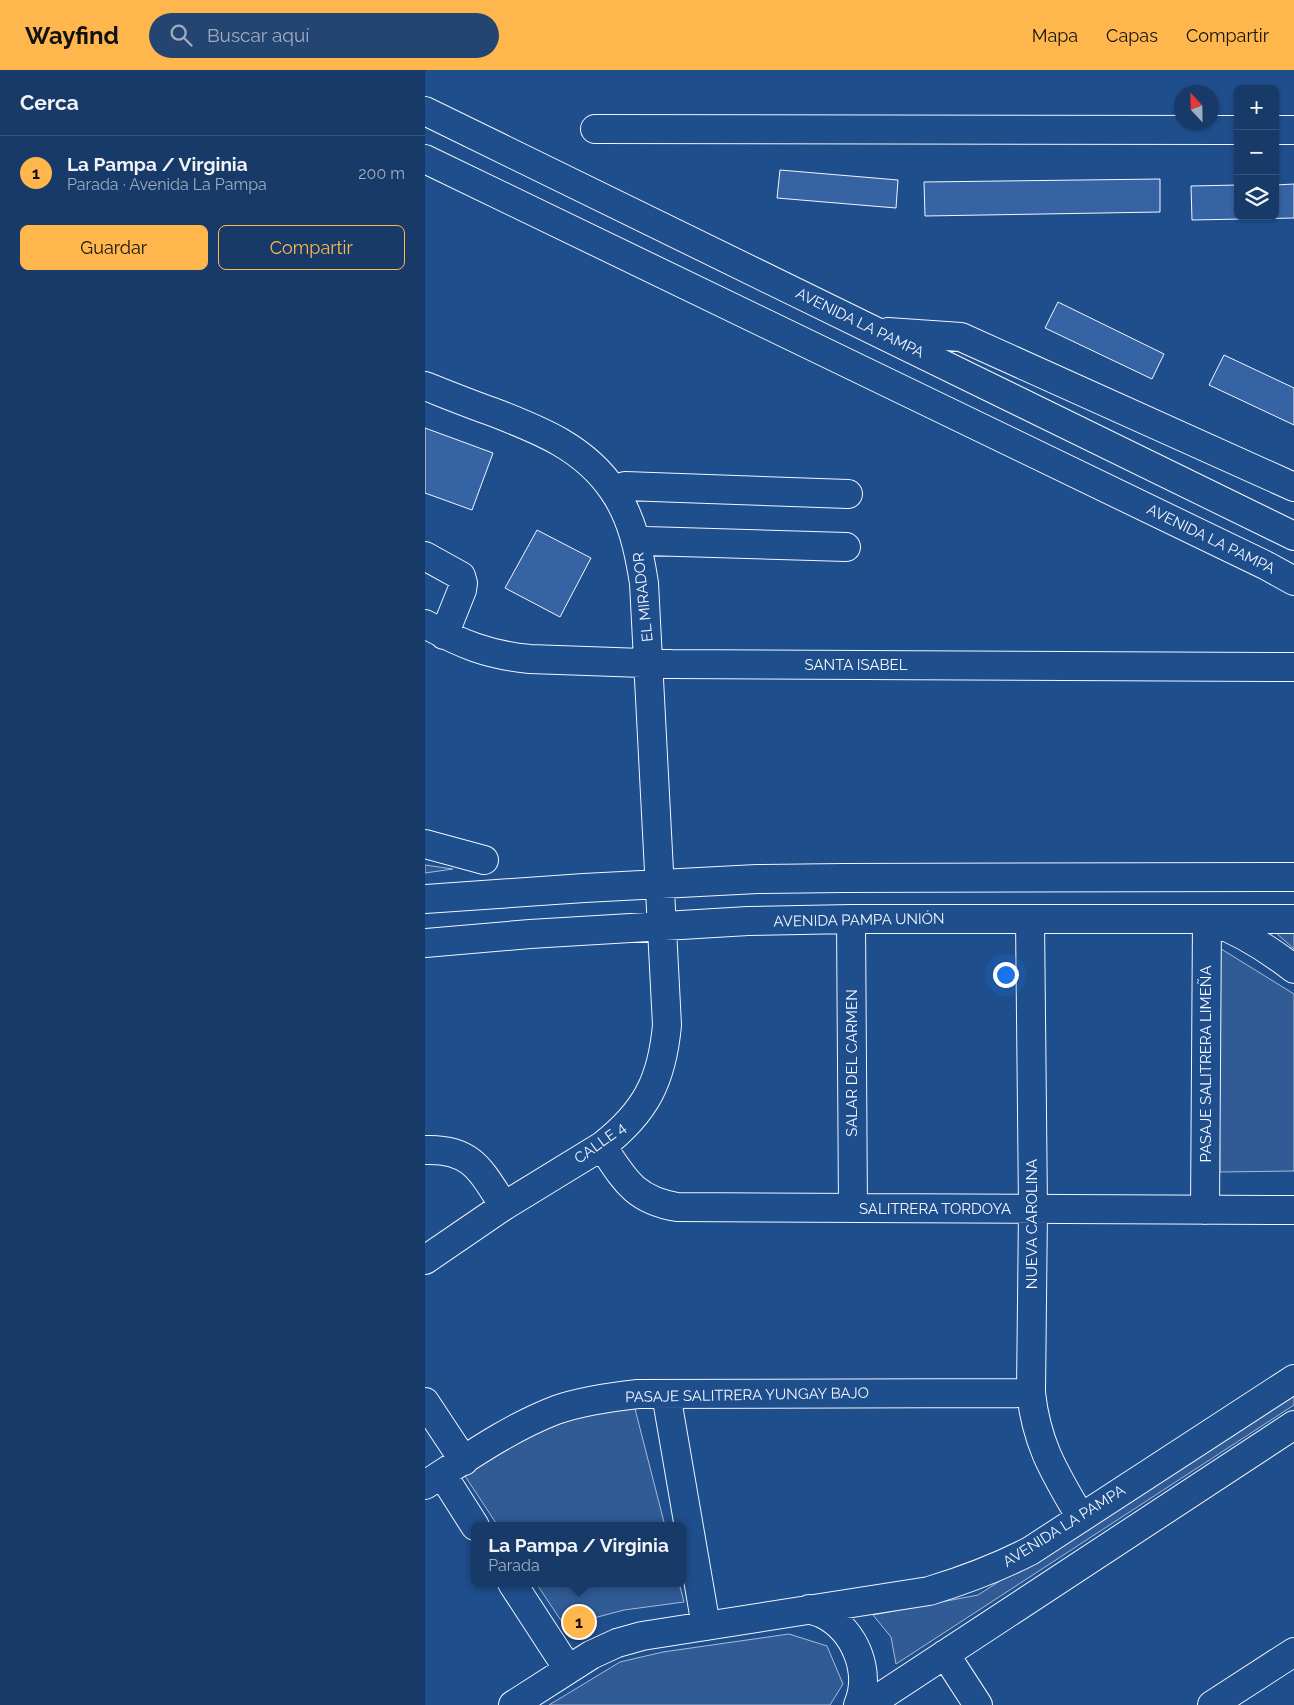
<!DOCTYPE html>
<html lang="es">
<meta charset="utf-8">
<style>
:root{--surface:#173a69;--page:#244571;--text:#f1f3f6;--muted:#9eadc0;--line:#36547d;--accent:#ffb74d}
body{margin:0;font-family:Raleway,sans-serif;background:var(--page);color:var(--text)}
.controls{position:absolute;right:15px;top:15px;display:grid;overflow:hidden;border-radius:8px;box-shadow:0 1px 4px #0004}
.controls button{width:45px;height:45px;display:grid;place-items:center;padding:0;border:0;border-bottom:1px solid var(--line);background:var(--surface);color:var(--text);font:25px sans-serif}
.compass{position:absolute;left:749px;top:15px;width:45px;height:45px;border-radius:50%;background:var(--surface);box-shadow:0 1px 4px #0004;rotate:338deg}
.you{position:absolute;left:580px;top:904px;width:18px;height:18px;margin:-12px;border:4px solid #fff;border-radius:50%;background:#1a73e8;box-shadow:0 0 0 8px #1a73e833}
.badge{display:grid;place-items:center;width:32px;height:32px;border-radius:50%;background:var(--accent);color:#111;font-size:16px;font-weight:700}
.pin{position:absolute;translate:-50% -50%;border:2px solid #fff;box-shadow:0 1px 5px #0006}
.popup{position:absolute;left:46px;top:1452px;width:215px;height:65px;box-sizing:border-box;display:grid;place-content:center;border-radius:8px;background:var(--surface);filter:drop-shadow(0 1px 4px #0005);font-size:16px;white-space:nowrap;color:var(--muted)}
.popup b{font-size:19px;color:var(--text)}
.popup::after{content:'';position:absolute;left:50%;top:100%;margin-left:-10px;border:10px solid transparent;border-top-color:var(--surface)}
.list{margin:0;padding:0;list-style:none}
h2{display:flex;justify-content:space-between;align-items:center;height:65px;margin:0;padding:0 20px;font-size:21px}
h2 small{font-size:16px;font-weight:400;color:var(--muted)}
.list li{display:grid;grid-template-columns:32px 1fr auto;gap:15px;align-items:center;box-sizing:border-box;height:75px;padding:0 20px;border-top:1px solid var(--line)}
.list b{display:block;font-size:19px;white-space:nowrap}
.list p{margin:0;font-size:16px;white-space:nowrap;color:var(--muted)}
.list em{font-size:16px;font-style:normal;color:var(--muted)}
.actions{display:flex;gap:10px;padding:15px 20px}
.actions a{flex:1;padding:11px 0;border:1px solid var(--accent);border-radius:8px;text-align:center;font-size:18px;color:var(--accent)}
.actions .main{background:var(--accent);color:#111}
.icon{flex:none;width:28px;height:28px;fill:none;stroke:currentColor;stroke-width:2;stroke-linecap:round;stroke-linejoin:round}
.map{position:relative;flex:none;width:869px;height:1635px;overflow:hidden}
header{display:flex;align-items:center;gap:30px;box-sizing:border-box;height:70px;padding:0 25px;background:var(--accent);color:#111}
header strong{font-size:24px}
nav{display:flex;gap:28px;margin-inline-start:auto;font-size:18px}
.search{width:350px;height:45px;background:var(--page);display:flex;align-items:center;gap:12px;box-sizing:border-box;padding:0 18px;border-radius:28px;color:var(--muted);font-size:19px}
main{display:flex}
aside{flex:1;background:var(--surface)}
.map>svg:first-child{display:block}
.built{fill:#305b95;stroke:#a8bbd7}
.building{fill:#3563a3;stroke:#f2f6ff}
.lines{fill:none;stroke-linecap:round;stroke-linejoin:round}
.minor-casing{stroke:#f2f6ff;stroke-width:30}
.minor{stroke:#1f4e8c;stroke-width:28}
.labels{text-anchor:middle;stroke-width:4;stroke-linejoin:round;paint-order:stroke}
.street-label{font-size:15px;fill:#f2f6ff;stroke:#1f4e8c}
</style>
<header>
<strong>Wayfind</strong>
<div class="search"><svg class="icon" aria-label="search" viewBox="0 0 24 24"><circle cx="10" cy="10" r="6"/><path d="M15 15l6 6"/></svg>Buscar aquí</div>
<nav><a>Mapa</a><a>Capas</a><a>Compartir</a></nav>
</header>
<main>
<aside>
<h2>Cerca<small></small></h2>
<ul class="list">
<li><span class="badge">1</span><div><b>La Pampa / Virginia</b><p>Parada · Avenida La Pampa</p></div><em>200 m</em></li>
</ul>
<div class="actions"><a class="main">Guardar</a><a>Compartir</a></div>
</aside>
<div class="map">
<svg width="869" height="1635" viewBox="0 0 869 1635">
<rect width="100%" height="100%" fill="#1f4e8c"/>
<path class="built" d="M 0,795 L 28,799 L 0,803 Z
M 850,862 L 869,862 L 869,879 Z
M 793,877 L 869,924 L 869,1101 L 795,1102 Z
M 869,1322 L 869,1335 L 471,1594 L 466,1567 L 448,1545 L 553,1525 Z
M 209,1335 L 240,1456 L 73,1456 L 40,1406 L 82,1370 L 129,1347 Z
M 111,1513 L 254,1513 L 259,1532 L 199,1540 L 165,1549 L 143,1561 Z
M 364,1564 L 402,1576 L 418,1614 L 405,1635 L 124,1635 L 195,1592 L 238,1582 Z"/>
<path class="building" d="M 355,100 L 473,110 L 471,138 L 352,128 Z
M 735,109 L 735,142 L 500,146 L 499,112 Z
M 869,114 L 869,148 L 767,150 L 766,116 L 813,115 L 813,146 L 850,146 L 850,115 Z
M 633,232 L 739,284 L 727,309 L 620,258 Z
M 799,285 L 869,318 L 869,355 L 784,315 Z
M 0,358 L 68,383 L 47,440 L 0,423 Z
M 112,460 L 166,488 L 135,547 L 80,518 Z"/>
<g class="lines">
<g class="minor-casing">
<path id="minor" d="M 0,41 L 869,466
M 170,59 L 813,60
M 850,60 L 869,60
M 0,89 L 842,496 L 869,511
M 463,262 L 536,267 L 869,417
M 0,316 C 23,325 45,334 68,342 C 114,360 159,377 188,420 C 207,447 214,481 219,513 L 242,955 C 237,1010 221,1042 177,1076 L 79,1136 L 0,1190
M 188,420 L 200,416 L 423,424
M 211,472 L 221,471 L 421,477
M 0,486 L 36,506 L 38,513 L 37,520 L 19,565
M 0,554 C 36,574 63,585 105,589 L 246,594 L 869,597
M 0,774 L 59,790
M 0,829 L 159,818 L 332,809 L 418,808 L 869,807
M 426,849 L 428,1138
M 605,849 L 608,1139 L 606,1323 C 612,1376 630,1403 656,1448
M 0,873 L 105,864 L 323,851 L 426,849 L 869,849
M 177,1076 C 199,1109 209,1130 252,1137 L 869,1140
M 0,1080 C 47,1078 56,1101 79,1136
M 780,1140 L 782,849 C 815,861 841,877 869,899
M 241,1324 L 281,1556
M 0,1332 L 39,1391
M 17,1404 L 50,1456
M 0,1415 C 42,1388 84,1358 131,1340 C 157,1331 185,1327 213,1324 L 606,1323
M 87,1513 L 143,1599
M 384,1539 C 388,1541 394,1542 398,1544 C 430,1560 447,1602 433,1635
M 520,1584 L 553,1635
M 88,1635 L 166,1585 L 192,1573 L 217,1566 L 504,1521 C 540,1510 572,1498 605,1481 L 869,1309
M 443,1635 L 869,1355
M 787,1635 L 869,1582"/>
</g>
<use href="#minor" class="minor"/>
</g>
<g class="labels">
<g class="street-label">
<text transform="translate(435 253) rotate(26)" y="5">AVENIDA LA PAMPA</text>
<text transform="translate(786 469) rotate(26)" y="5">AVENIDA LA PAMPA</text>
<text transform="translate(218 527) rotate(-96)" y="5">EL MIRADOR</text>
<text x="431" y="600">SANTA ISABEL</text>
<text transform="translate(434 850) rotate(-1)" y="5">AVENIDA PAMPA UNIÓN</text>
<text transform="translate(427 993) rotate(-90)" y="5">SALAR DEL CARMEN</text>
<text transform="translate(781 994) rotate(-90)" y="5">PASAJE SALITRERA LIMEÑA</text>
<text transform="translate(175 1073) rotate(-36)" y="5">CALLE 4</text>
<text x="510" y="1144">SALITRERA TORDOYA</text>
<text transform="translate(607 1154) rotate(-90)" y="5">NUEVA CAROLINA</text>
<text transform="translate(322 1325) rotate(-1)" y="5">PASAJE SALITRERA YUNGAY BAJO</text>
<text transform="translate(639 1456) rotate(-32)" y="5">AVENIDA LA PAMPA</text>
</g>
</g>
</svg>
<div class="controls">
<button>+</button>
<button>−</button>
<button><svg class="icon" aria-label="layers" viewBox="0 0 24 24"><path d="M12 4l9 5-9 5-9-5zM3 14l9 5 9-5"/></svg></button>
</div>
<svg class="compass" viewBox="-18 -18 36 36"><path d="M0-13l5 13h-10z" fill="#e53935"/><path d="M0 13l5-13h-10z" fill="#9eadc0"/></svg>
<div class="you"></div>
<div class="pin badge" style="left:154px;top:1552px">1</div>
<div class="popup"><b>La Pampa / Virginia</b>Parada</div>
</div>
</main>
